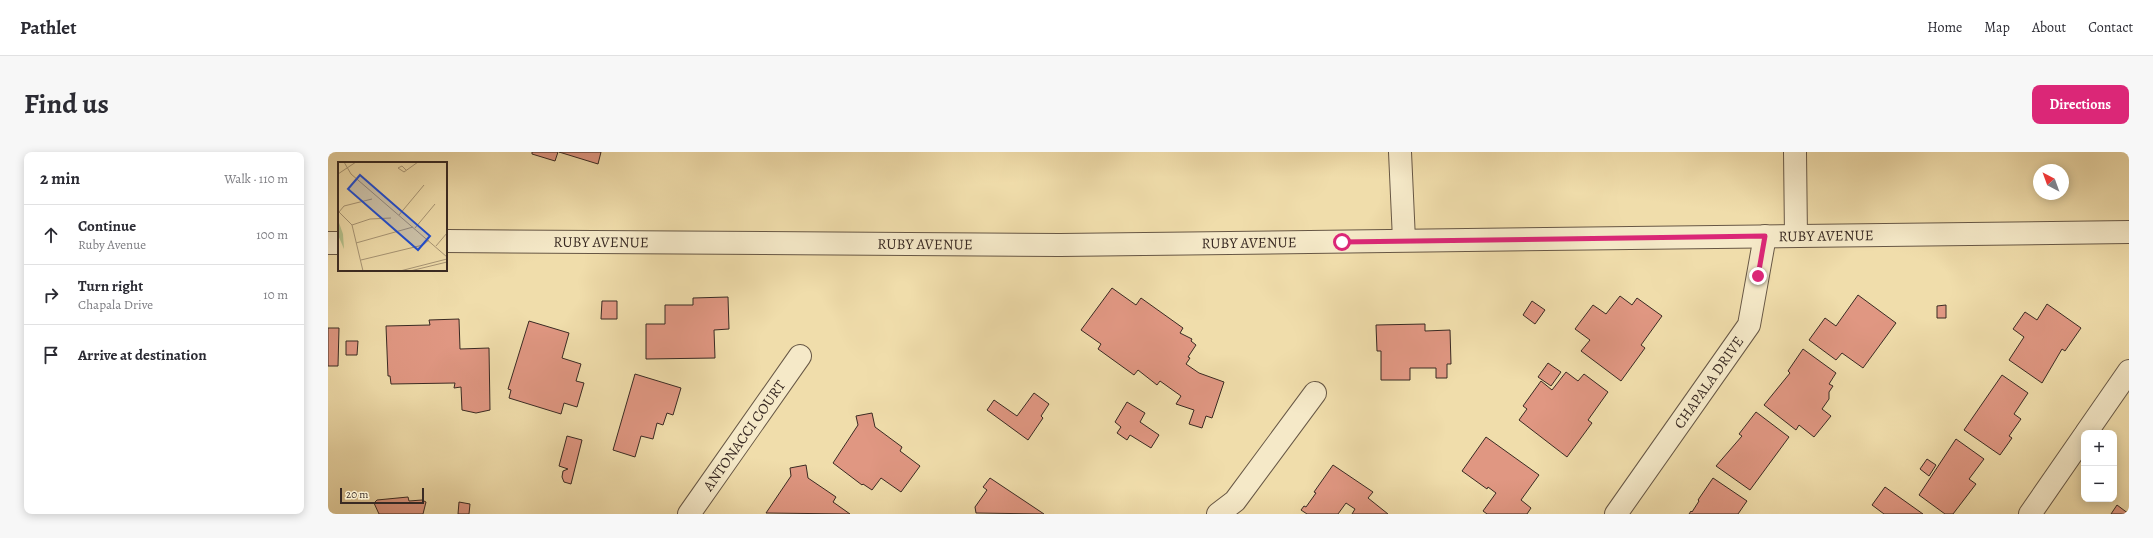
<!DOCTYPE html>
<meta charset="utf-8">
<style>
:root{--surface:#fff;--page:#f7f7f7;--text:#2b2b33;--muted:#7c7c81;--line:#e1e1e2;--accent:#db2777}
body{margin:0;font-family:Alegreya,serif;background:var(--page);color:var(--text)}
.controls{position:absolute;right:12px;bottom:12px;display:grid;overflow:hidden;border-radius:8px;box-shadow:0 2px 10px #0003}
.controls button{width:36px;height:36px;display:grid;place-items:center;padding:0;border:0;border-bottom:1px solid var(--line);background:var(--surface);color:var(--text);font:20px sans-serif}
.compass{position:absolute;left:1705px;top:12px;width:36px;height:36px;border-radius:50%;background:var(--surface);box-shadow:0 2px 10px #0003;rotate:319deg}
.scale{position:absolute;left:12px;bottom:10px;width:84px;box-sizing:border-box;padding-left:4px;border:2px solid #392a23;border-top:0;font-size:11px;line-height:14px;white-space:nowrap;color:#392a23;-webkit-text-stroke:3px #f5e9c8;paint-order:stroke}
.stop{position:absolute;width:12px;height:12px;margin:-9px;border:3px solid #db2777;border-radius:50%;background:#fff}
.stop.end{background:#db2777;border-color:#fff;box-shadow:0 1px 4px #0008}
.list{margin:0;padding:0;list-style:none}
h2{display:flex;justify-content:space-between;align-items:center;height:52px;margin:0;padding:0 16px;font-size:17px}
h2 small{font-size:13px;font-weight:400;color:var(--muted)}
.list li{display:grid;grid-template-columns:26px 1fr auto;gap:12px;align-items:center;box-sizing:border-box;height:60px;padding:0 16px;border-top:1px solid var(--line)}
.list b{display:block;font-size:15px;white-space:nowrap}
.list p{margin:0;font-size:13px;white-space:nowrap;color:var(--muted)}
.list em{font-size:13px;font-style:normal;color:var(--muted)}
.icon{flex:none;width:22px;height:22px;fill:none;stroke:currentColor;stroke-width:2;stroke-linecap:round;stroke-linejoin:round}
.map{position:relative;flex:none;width:1801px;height:362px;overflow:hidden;border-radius:8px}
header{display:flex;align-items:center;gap:24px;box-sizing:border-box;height:56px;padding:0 20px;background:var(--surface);border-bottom:1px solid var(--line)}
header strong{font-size:19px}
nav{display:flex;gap:22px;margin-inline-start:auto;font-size:14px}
.intro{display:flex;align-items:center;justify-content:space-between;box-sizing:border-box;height:96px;padding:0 24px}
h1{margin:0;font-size:28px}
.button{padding:10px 18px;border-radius:8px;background:var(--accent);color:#fff;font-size:14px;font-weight:700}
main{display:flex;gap:24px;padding:0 24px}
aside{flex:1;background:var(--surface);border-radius:8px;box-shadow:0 2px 10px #0003}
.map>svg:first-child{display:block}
.building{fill:#e09782;stroke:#392a23}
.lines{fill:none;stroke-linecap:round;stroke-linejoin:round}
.minor-casing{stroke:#675745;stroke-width:24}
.minor{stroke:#f5e9c8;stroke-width:22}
.route{stroke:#db2777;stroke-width:5}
.labels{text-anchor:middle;stroke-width:3;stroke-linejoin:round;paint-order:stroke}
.street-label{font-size:15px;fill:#392a23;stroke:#f5e9c8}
.inset-road{fill:none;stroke:#a79575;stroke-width:1}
.view{fill:#1d4ed8;fill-opacity:0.15;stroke:#1d4ed8;stroke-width:2}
.inset-edge{fill:none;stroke:#392a23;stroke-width:2}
</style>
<header>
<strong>Pathlet</strong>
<nav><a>Home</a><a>Map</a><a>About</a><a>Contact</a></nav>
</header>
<div class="intro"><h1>Find us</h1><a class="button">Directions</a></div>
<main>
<aside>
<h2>2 min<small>Walk · 110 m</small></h2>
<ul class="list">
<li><svg class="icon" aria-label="ahead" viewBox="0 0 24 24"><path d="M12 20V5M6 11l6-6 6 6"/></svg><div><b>Continue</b><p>Ruby Avenue</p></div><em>100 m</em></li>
<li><svg class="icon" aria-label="right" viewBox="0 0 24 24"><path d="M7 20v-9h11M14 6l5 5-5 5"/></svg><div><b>Turn right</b><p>Chapala Drive</p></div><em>10 m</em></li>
<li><svg class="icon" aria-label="arrive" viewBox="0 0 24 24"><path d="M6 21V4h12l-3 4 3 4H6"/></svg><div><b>Arrive at destination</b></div></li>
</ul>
</aside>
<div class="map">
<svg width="1801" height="362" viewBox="0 0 1801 362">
<rect width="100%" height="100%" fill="#f0ddab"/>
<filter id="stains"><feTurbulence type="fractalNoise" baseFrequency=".005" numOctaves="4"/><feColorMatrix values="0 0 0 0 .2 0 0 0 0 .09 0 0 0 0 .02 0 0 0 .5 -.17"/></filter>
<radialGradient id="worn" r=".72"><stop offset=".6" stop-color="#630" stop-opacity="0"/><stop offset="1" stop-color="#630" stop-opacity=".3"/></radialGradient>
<path class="building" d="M 204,0 L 230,0 L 227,9 L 204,2 Z
M 231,0 L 273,0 L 270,12 Z
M 784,136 L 808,153 L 813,146 L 855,176 L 852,181 L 864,187 L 863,189 L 868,193 L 860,205 L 862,206 L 858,212 L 871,221 L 896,230 L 884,266 L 878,264 L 874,276 L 861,272 L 866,258 L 848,252 L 853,244 L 832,229 L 829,233 L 810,218 L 806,223 L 770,197 L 773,192 L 753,178 Z
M 1530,143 L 1568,171 L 1535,216 L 1514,201 L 1508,208 L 1481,188 L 1497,166 L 1508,174 Z
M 1292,144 L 1304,153 L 1309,146 L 1334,164 L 1313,193 L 1317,196 L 1293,229 L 1253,199 L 1262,188 L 1247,177 L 1265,153 L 1278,162 Z
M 400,145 L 401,177 L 386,178 L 387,206 L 318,207 L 318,172 L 337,172 L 337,153 L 365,153 L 365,146 Z
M 274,149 L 289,149 L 289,167 L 273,167 Z
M 1204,149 L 1217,158 L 1207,172 L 1195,163 Z
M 1719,152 L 1753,176 L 1737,199 L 1734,197 L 1714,231 L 1681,208 L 1696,185 L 1685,177 L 1697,160 L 1709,168 Z
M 1618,153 L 1618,166 L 1609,166 L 1609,154 Z
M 131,167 L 132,197 L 161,196 L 162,258 L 148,261 L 134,258 L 133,235 L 126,236 L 127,231 L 63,232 L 62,224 L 60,224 L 58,174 L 102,173 L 101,168 Z
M 201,169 L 241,181 L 234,206 L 253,212 L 248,229 L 256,231 L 249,255 L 236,251 L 233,262 L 181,246 L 183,238 L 180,237 Z
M 1097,172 L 1097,179 L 1122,178 L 1123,212 L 1119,212 L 1119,226 L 1108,226 L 1108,216 L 1082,216 L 1082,228 L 1053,228 L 1053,199 L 1049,199 L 1048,173 Z
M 0,176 L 11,176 L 10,214 L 0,214 Z
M 18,189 L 30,189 L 29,203 L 18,203 Z
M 1475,197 L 1508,221 L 1501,232 L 1505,234 L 1501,240 L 1501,247 L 1494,257 L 1503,264 L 1486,285 L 1471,273 L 1468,278 L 1436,253 L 1462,221 L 1460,219 Z
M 1220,211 L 1233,220 L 1223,234 L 1210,225 Z
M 1238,220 L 1250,229 L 1256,222 L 1280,240 L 1260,268 L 1264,271 L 1239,305 L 1191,268 L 1199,257 L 1195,254 L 1213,229 L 1224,238 Z
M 307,222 L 353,236 L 345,263 L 339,261 L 335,273 L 329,271 L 325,287 L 313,284 L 307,305 L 285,298 Z
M 1674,223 L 1700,241 L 1686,262 L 1693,267 L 1681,284 L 1684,286 L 1672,303 L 1636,278 Z
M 706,241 L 721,252 L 713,264 L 715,266 L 700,288 L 659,258 L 666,248 L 689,264 Z
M 799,250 L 817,261 L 812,270 L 831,283 L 823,296 L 802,283 L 799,288 L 789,281 L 793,275 L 787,270 Z
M 1428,260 L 1461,285 L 1422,338 L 1388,314 L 1414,284 L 1411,282 Z
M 544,261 L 547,275 L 574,295 L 572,299 L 592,314 L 573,340 L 553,326 L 544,338 L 535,332 L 534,333 L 505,311 L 530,273 L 528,264 Z
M 239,284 L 254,288 L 243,332 L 236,330 L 234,325 L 235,319 L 240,317 L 231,314 Z
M 1158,285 L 1211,323 L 1193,348 L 1203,356 L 1199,362 L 1159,362 L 1155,359 L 1168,341 L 1160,335 L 1159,337 L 1134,319 Z
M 1628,287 L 1656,307 L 1641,327 L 1648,332 L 1625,362 L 1617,362 L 1591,343 Z
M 1599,307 L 1608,313 L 1601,324 L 1592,317 Z
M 478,313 L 480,326 L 508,345 L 505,350 L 522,362 L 438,361 L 463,324 L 462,316 Z
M 1005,313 L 1045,340 L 1040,346 L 1060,362 L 1024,362 L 1027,357 L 1018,351 L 1010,362 L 979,362 L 973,358 L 976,354 L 978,355 L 988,341 L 986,340 Z
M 662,326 L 716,362 L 648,361 L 647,355 L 659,338 L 655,335 Z
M 1385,326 L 1419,349 L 1410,362 L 1361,362 L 1363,359 L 1364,360 L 1371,349 L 1370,348 Z
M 1557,335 L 1595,362 L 1556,362 L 1544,353 Z
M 80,345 L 81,349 L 94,348 L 98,350 L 95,362 L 51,362 L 46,351 L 49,348 Z
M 131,350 L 142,352 L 141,362 L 130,362 Z
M 1789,353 L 1801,362 L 1783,362 Z"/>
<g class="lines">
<g class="minor-casing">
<g id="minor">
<path d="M 1072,0 L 1076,88"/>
<path d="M 1467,0 L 1468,84"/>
<path id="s1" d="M 118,89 L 732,93 L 1801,80"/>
<path d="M 0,91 L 11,91"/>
<path d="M 1758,281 L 1801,219"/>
<path id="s2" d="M 361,362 L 472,204"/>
<path d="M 890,362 L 907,349 L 987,241"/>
<path id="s3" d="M 1288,362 L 1421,173 L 1437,84"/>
<path d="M 1702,362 L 1756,284"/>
</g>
</g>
<use href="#minor" class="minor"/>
</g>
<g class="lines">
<path class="route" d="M 1014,90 L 1437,84 L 1430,124"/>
</g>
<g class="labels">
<g class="street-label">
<text dy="5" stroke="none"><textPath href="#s1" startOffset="1380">RUBY AVENUE</textPath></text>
<text dy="5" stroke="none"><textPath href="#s1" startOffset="155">RUBY AVENUE</textPath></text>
<text dy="5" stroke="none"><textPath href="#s1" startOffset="803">RUBY AVENUE</textPath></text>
<text dy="5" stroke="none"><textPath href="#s1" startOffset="479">RUBY AVENUE</textPath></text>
<text dy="5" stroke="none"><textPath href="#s3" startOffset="161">CHAPALA DRIVE</textPath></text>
<text dy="5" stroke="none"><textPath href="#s2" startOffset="96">ANTONACCI COURT</textPath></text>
</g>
</g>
<g transform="translate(10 10)">
<rect width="109" height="109" fill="#f0ddab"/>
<path d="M 0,58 L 5,72 L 6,87 L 0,73 Z" fill="#b5c28c"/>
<path class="inset-road" d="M 6,0 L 13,12 L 109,95M 68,8 L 64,4 L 60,6 L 66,10 L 80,0M 0,12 L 18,0M 0,49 L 14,63 L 25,109M 1,50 L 6,44 L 34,37M 61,53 L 86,23M 14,63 L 32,57 L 53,56M 77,66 L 97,42M 18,81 L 75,65M 98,84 L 109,71M 23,98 L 85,83 L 91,78M 62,109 L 109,97M 72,109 L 109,100"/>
<path class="view" d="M 22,13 L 92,74 L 80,88 L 10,27 Z"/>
<rect width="109" height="109" class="inset-edge"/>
</g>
<rect width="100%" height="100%" filter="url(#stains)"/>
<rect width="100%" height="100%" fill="url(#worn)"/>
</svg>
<div class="controls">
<button>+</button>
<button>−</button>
</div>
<svg class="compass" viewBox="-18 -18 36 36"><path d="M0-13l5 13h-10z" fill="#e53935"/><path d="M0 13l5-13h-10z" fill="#7c7c81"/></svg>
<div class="scale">20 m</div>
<div class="stop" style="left:1014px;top:90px"></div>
<div class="stop end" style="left:1430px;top:124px"></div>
</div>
</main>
